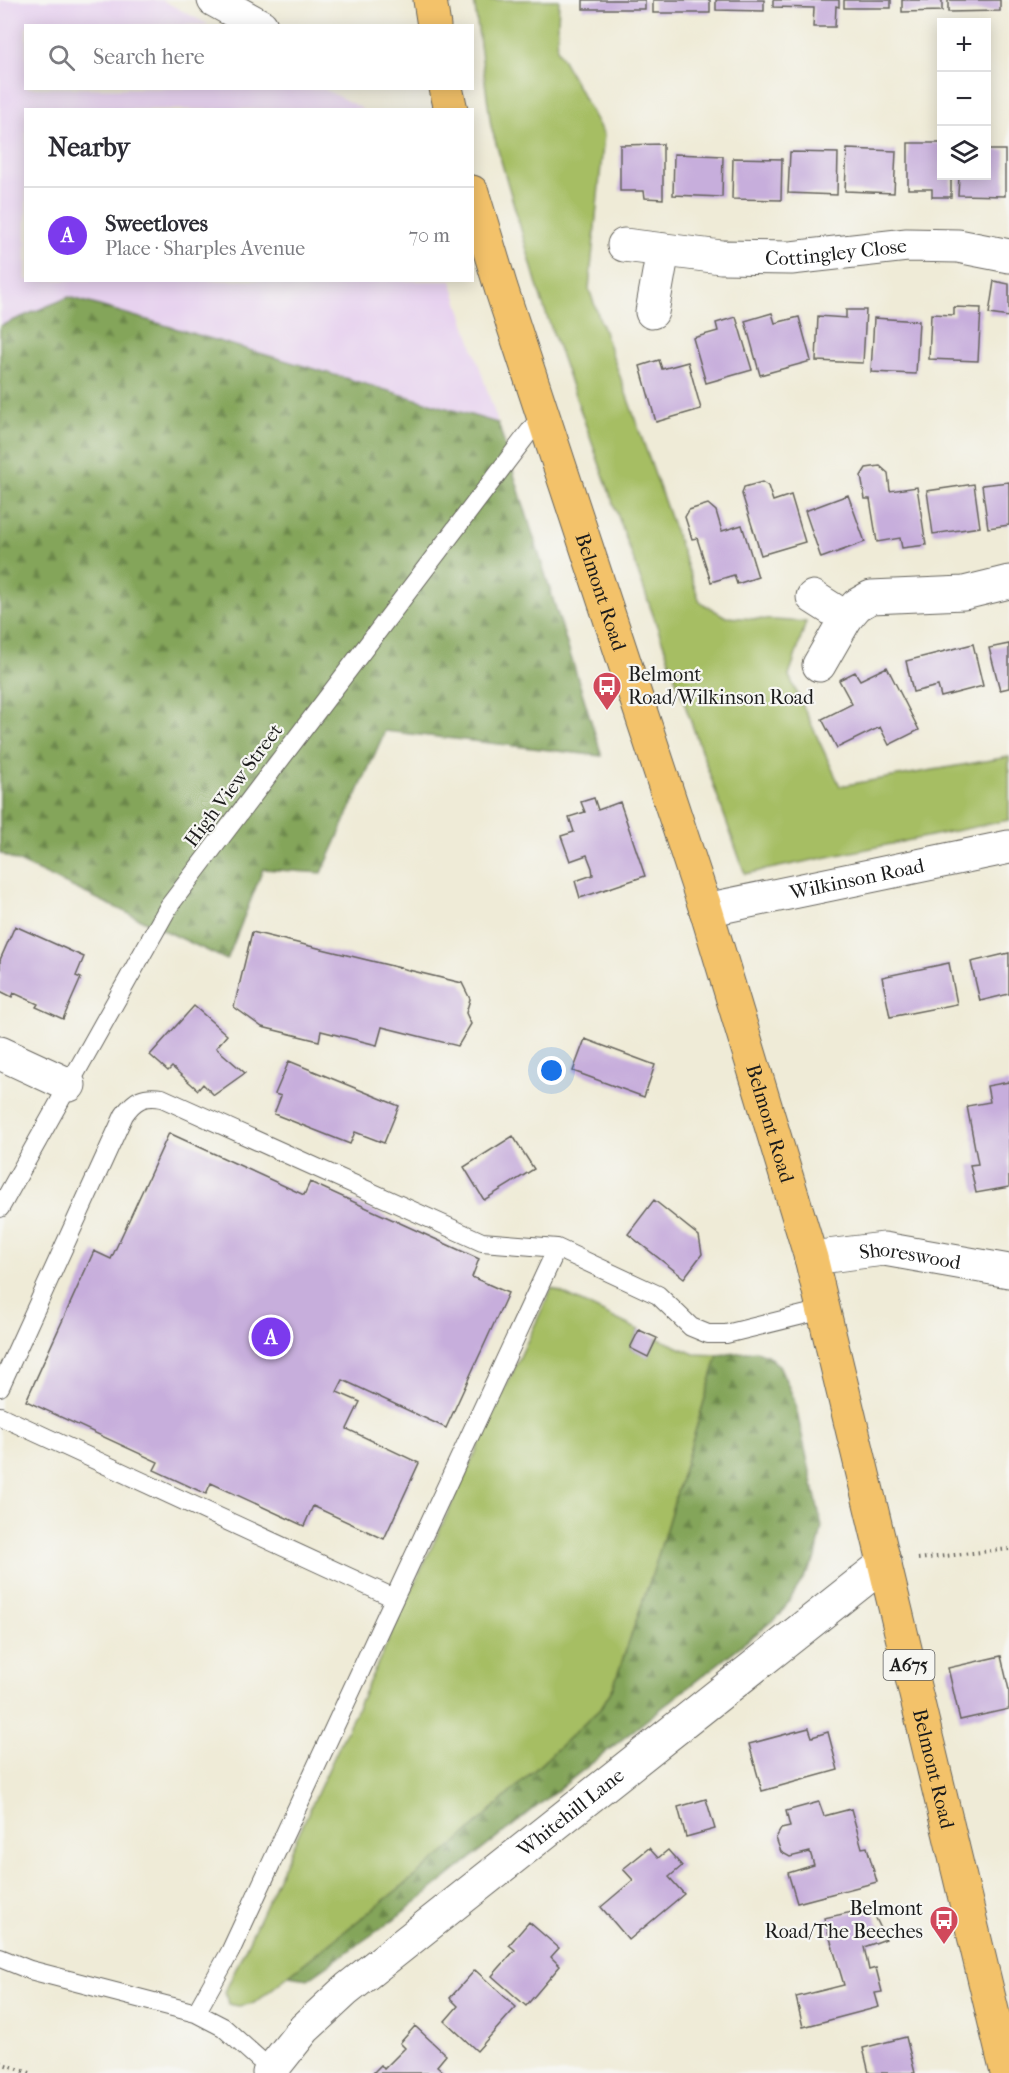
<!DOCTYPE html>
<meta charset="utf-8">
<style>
:root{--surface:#fff;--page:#f7f7f7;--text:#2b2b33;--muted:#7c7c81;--line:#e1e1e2;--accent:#7c3aed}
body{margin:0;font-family:"IM FELL French Canon",serif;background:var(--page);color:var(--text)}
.controls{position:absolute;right:18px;top:18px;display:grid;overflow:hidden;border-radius:0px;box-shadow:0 3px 15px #0003}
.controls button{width:54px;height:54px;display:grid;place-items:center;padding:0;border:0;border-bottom:2px solid var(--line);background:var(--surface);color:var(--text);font:30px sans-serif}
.you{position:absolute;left:552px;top:1071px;width:21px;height:21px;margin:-15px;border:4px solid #fff;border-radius:50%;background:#1a73e8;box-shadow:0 0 0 9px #1a73e833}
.badge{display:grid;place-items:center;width:39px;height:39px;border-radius:50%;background:var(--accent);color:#fff;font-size:20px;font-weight:700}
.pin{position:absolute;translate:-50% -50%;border:3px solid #fff;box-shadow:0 2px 6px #0006}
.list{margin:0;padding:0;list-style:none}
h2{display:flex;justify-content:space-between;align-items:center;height:78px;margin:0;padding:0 24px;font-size:26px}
h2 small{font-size:20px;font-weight:400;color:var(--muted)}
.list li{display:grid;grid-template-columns:39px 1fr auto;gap:18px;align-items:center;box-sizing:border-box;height:96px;padding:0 24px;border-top:2px solid var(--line)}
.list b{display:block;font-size:22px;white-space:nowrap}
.list p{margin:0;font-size:20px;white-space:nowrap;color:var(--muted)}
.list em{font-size:20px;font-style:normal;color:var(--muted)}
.icon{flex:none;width:33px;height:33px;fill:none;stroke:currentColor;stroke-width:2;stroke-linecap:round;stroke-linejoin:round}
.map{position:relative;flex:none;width:1009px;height:2073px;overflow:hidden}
.search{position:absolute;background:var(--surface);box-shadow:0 3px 15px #0003;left:24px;top:24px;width:450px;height:66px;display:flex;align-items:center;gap:15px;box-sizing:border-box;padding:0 21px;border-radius:0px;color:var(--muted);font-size:22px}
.panel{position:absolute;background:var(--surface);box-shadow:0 3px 15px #0003;left:24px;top:108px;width:450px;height:174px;border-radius:0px}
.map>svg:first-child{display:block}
.built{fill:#e7d2ef}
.green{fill:#a6be64;stroke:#616d40;stroke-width:1.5}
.forest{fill:url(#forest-firs);stroke:#50603b;stroke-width:1.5}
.building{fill:#c7aedc}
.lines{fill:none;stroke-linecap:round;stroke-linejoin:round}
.lane-casing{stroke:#66645d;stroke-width:20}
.street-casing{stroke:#66645d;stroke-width:35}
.primary-casing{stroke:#66645d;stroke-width:35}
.path{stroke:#66645d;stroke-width:4;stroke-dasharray:1.5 4.5;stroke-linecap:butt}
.lane{stroke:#fff;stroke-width:18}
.street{stroke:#fff;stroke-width:33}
.primary{stroke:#f3c26a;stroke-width:33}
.labels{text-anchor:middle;stroke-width:4.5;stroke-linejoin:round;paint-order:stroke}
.shield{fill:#f6f6f2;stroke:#5d5d5c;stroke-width:1.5}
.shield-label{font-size:18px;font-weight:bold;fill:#1c1c1c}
.street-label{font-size:20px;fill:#1c1c1c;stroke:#f6f6f2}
.poi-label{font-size:20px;fill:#1c1c1c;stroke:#f6f6f2;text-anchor:start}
</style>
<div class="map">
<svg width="1009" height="2073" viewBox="0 0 1009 2073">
<defs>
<pattern id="forest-firs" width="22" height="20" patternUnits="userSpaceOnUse" patternTransform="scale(1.5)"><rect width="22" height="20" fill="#84a55a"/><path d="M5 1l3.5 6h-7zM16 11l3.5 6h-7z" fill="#6b864a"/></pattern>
</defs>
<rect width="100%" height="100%" fill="#f6f6f2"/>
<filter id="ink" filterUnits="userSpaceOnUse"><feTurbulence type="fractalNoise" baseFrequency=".0167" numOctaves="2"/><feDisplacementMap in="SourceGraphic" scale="12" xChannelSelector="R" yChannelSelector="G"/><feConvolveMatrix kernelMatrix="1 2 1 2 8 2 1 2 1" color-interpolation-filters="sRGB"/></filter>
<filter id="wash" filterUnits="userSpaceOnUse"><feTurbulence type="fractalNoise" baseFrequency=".008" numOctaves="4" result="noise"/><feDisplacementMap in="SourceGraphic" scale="24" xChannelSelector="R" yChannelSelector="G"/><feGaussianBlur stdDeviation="1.35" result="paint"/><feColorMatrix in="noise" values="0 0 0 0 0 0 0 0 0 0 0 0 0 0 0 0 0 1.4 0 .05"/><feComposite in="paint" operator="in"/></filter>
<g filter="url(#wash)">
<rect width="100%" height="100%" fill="#efebd7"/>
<path class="built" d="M 0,0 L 162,0 L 209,25 L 26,26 L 26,88 L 324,89 L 363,109 L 26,110 L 26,280 L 451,281 L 498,423 L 69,297 L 0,326 Z"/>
<path class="green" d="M 474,0 L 559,0 L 557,49 L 604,135 L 589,289 L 700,602 L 726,617 L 806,622 L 789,676 L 840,786 L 1009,757 L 1009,820 L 745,874 L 542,302 L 491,126 Z
M 552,1288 L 639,1330 L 630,1348 L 648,1356 L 657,1338 L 694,1354 L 718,1355 L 655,1566 L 613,1688 L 601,1708 L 453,1846 L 254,2003 L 239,2006 L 228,2004 L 225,1992 Z"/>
<path class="forest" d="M 69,297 L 498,423 L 602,756 L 385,731 L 322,873 L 263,869 L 227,960 L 0,853 L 0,326 Z
M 756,1351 L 767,1355 L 780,1367 L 794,1399 L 822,1526 L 816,1558 L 781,1614 L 393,1920 L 308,1979 L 288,1976 L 453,1846 L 601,1708 L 613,1688 L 655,1566 L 718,1355 Z"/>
<g id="blocks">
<path class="building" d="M 583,0 L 645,0 L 645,9 L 583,9 Z
M 653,0 L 710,0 L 710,13 L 653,13 Z
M 716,0 L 764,0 L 764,11 L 716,10 Z
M 773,0 L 839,0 L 839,7 L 836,6 L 835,27 L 813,27 L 814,8 L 773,7 Z
M 844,0 L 891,0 L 891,8 L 844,8 Z
M 902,0 L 942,0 L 942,11 L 902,12 Z
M 948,0 L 1000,0 L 1000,11 L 948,12 Z
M 908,143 L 942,143 L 942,176 L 951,176 L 951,197 L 932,197 L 932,189 L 908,189 Z
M 663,144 L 663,199 L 645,198 L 644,191 L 620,191 L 620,145 Z
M 847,149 L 896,151 L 894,193 L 845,191 Z
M 986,150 L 1005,150 L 1005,196 L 958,195 L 959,176 L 986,176 Z
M 790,152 L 838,153 L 837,195 L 788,193 Z
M 674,154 L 723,156 L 722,197 L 673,195 Z
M 733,158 L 782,159 L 781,200 L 732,199 Z
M 994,281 L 1009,284 L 1009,317 L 989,314 Z
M 954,307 L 981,308 L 978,361 L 929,359 L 931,314 L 954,315 Z
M 846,310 L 866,310 L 863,363 L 816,361 L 818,316 L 846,318 Z
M 772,313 L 775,323 L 799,317 L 811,361 L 760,375 L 745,321 Z
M 736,317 L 752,370 L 706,383 L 693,338 L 718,331 L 716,323 Z
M 874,318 L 919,321 L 916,374 L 871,372 Z
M 659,360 L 662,369 L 688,362 L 701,409 L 656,422 L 640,366 Z
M 880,466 L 888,473 L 890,491 L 917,487 L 926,545 L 902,548 L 900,538 L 877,542 L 870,499 L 865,499 L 861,476 L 866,468 Z
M 762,482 L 768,486 L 773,501 L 791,495 L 805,542 L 761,555 L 742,494 L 744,487 Z
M 1009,482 L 1009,525 L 988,528 L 982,485 Z
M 974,484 L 980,527 L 933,534 L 927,491 Z
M 848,495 L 865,542 L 821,558 L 805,511 Z
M 708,504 L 716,511 L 722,531 L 742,525 L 758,577 L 737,584 L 734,575 L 711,582 L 697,538 L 692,539 L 685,517 L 689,510 Z
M 973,644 L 983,686 L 941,697 L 938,686 L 913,692 L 906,661 Z
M 1009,644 L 1009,688 L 1000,690 L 989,648 Z
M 887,667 L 919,730 L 889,745 L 880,727 L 837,748 L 822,719 L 852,704 L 839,680 L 855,672 L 860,680 Z
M 594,798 L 598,810 L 620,802 L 645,876 L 580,898 L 575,881 L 593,875 L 592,868 L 587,855 L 570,861 L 561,836 L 574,832 L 569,817 L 585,812 L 581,802 Z
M 15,926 L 84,957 L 76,976 L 81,978 L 63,1019 L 36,1007 L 38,1004 L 14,993 L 12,997 L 0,991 L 0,960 Z
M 252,932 L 462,983 L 470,999 L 466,1013 L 471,1024 L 458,1046 L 382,1027 L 377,1045 L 321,1031 L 319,1041 L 262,1027 L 234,1007 Z
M 1009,953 L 1009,994 L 980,1001 L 971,962 Z
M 949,963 L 957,1004 L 890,1017 L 882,977 Z
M 194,1006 L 227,1035 L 216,1048 L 245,1073 L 214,1095 L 203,1084 L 198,1090 L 172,1067 L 168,1071 L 150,1055 Z
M 585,1039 L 655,1065 L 644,1097 L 573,1071 Z
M 289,1061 L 399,1106 L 384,1143 L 355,1132 L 350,1144 L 274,1114 L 281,1096 L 275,1094 Z
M 1009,1082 L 1009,1187 L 976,1193 L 970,1165 L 978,1164 L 967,1106 L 990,1102 L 987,1086 Z
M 169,1133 L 304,1195 L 310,1182 L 479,1259 L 472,1277 L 508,1293 L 446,1428 L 343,1380 L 337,1392 L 360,1402 L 347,1429 L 419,1463 L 384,1539 L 313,1506 L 304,1526 L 211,1483 L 206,1494 L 154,1470 L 158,1462 L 26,1401 L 94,1251 L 111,1259 Z
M 513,1136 L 534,1169 L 484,1200 L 464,1167 Z
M 654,1200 L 699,1236 L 702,1254 L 684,1278 L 628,1234 Z
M 639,1330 L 657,1338 L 648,1357 L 630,1348 Z
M 1001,1656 L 1009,1690 L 1009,1709 L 960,1720 L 948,1668 Z
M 809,1728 L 812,1737 L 828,1732 L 838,1770 L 762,1791 L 749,1744 Z
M 706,1799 L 715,1829 L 686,1837 L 678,1807 Z
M 819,1802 L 824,1816 L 851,1809 L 862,1848 L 867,1847 L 877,1882 L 797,1903 L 788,1873 L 814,1865 L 810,1852 L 790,1857 L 781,1852 L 776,1838 L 781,1829 L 790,1827 L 786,1811 Z
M 649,1848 L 658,1858 L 668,1850 L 682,1866 L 669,1877 L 684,1894 L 629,1940 L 601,1907 L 633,1880 L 623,1869 Z
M 871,1908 L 886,1939 L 864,1947 L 869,1970 L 876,1968 L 882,1992 L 875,1993 L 879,2007 L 803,2027 L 796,1997 L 844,1985 L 824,1918 Z
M 529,1922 L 559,1948 L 551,1957 L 560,1966 L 526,2006 L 492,1976 L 515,1950 L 509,1945 Z
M 475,1970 L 516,2007 L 477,2051 L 445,2021 L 458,2006 L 450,1998 Z
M 415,2026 L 446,2055 L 437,2066 L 445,2073 L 373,2073 L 381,2065 L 384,2069 L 405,2048 L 400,2043 Z
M 906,2037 L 915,2073 L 869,2073 L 863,2048 Z"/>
</g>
</g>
<g filter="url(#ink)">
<use href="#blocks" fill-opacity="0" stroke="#66645d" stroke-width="1.5"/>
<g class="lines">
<g class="lane-casing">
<path id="lane" d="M 0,1208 L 169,906 L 542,415
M 0,1387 L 124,1115 C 135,1099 144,1095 162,1098 L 482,1242 L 557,1248 L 658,1295 L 691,1327 L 708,1334 L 726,1334 L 823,1310
M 0,1416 L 394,1598
M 0,1958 L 30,1970 L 196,2013 L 223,2027 L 271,2070
M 196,2013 L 230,1952 L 557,1248"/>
</g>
<g class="street-casing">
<g id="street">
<path d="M 214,0 L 261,26"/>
<path id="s1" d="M 624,245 L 721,257 L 791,258 L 907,245 L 958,246 L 1009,256"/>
<path d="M 652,312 L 663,250"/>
<path d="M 813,597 L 846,618"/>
<path d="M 819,665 L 846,618 L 857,605 L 871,597 L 964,593 L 1009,582"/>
<path id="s2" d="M 706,910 L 1009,847"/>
<path d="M 0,1053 L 69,1085"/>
<path id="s3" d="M 811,1258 L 884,1249 L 1009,1271"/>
<path id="s4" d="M 269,2073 L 304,2029 L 346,1990 L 885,1563"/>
</g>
</g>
<g class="primary-casing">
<g id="primary">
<path d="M 430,0 L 434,26"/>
<path d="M 446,88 L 451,110"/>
<path id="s5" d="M 472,192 L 501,288 L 706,910 L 811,1258 L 1007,2073"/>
</g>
</g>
<path class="path" d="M 918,1559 L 1009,1549
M 0,2063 L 30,2073"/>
<use href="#lane" class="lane"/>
<use href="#street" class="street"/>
<use href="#primary" class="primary"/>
</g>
</g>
<defs>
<g id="bus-pin" transform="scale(1.5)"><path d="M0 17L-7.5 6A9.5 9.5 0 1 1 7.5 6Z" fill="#d1495b" stroke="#f6f6f2"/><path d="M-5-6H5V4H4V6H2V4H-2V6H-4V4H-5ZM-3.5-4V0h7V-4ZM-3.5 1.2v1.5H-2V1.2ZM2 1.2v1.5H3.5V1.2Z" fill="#fff"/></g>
</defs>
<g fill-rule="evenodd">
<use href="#bus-pin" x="607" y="686"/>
<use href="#bus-pin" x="944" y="1920"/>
</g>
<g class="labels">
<rect class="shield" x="883.5" y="1650" width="51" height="30" rx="4.5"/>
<g class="shield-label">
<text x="909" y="1671">A675</text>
</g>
<g class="street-label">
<text dy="7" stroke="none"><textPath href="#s1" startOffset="213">Cottingley Close</textPath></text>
<text dy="7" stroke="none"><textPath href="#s5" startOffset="420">Belmont Road</textPath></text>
<text transform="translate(233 785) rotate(-53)" y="7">High View Street</text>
<text dy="7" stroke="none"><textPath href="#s2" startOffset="154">Wilkinson Road</textPath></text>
<text dy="7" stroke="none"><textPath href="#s5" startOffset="978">Belmont Road</textPath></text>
<text dy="7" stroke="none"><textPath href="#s3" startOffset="100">Shoreswood</textPath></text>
<text dy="7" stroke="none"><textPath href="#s5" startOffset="1644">Belmont Road</textPath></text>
<text dy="7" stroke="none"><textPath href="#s4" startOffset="400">Whitehill Lane</textPath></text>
</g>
<g class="poi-label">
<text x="628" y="681">Belmont<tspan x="628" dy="23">Road/Wilkinson Road</tspan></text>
<text x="923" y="1915" text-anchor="end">Belmont<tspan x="923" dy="23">Road/The Beeches</tspan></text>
</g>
</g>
</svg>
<div class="controls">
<button>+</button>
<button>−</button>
<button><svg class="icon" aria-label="layers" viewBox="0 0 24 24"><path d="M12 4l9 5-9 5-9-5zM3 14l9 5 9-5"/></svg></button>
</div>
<div class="you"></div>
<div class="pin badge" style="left:271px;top:1337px">A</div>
<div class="search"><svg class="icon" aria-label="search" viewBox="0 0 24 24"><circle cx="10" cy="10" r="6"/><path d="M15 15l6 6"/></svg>Search here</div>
<section class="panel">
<h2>Nearby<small></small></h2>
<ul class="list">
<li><span class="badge">A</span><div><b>Sweetloves</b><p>Place · Sharples Avenue</p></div><em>70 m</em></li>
</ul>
</section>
</div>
